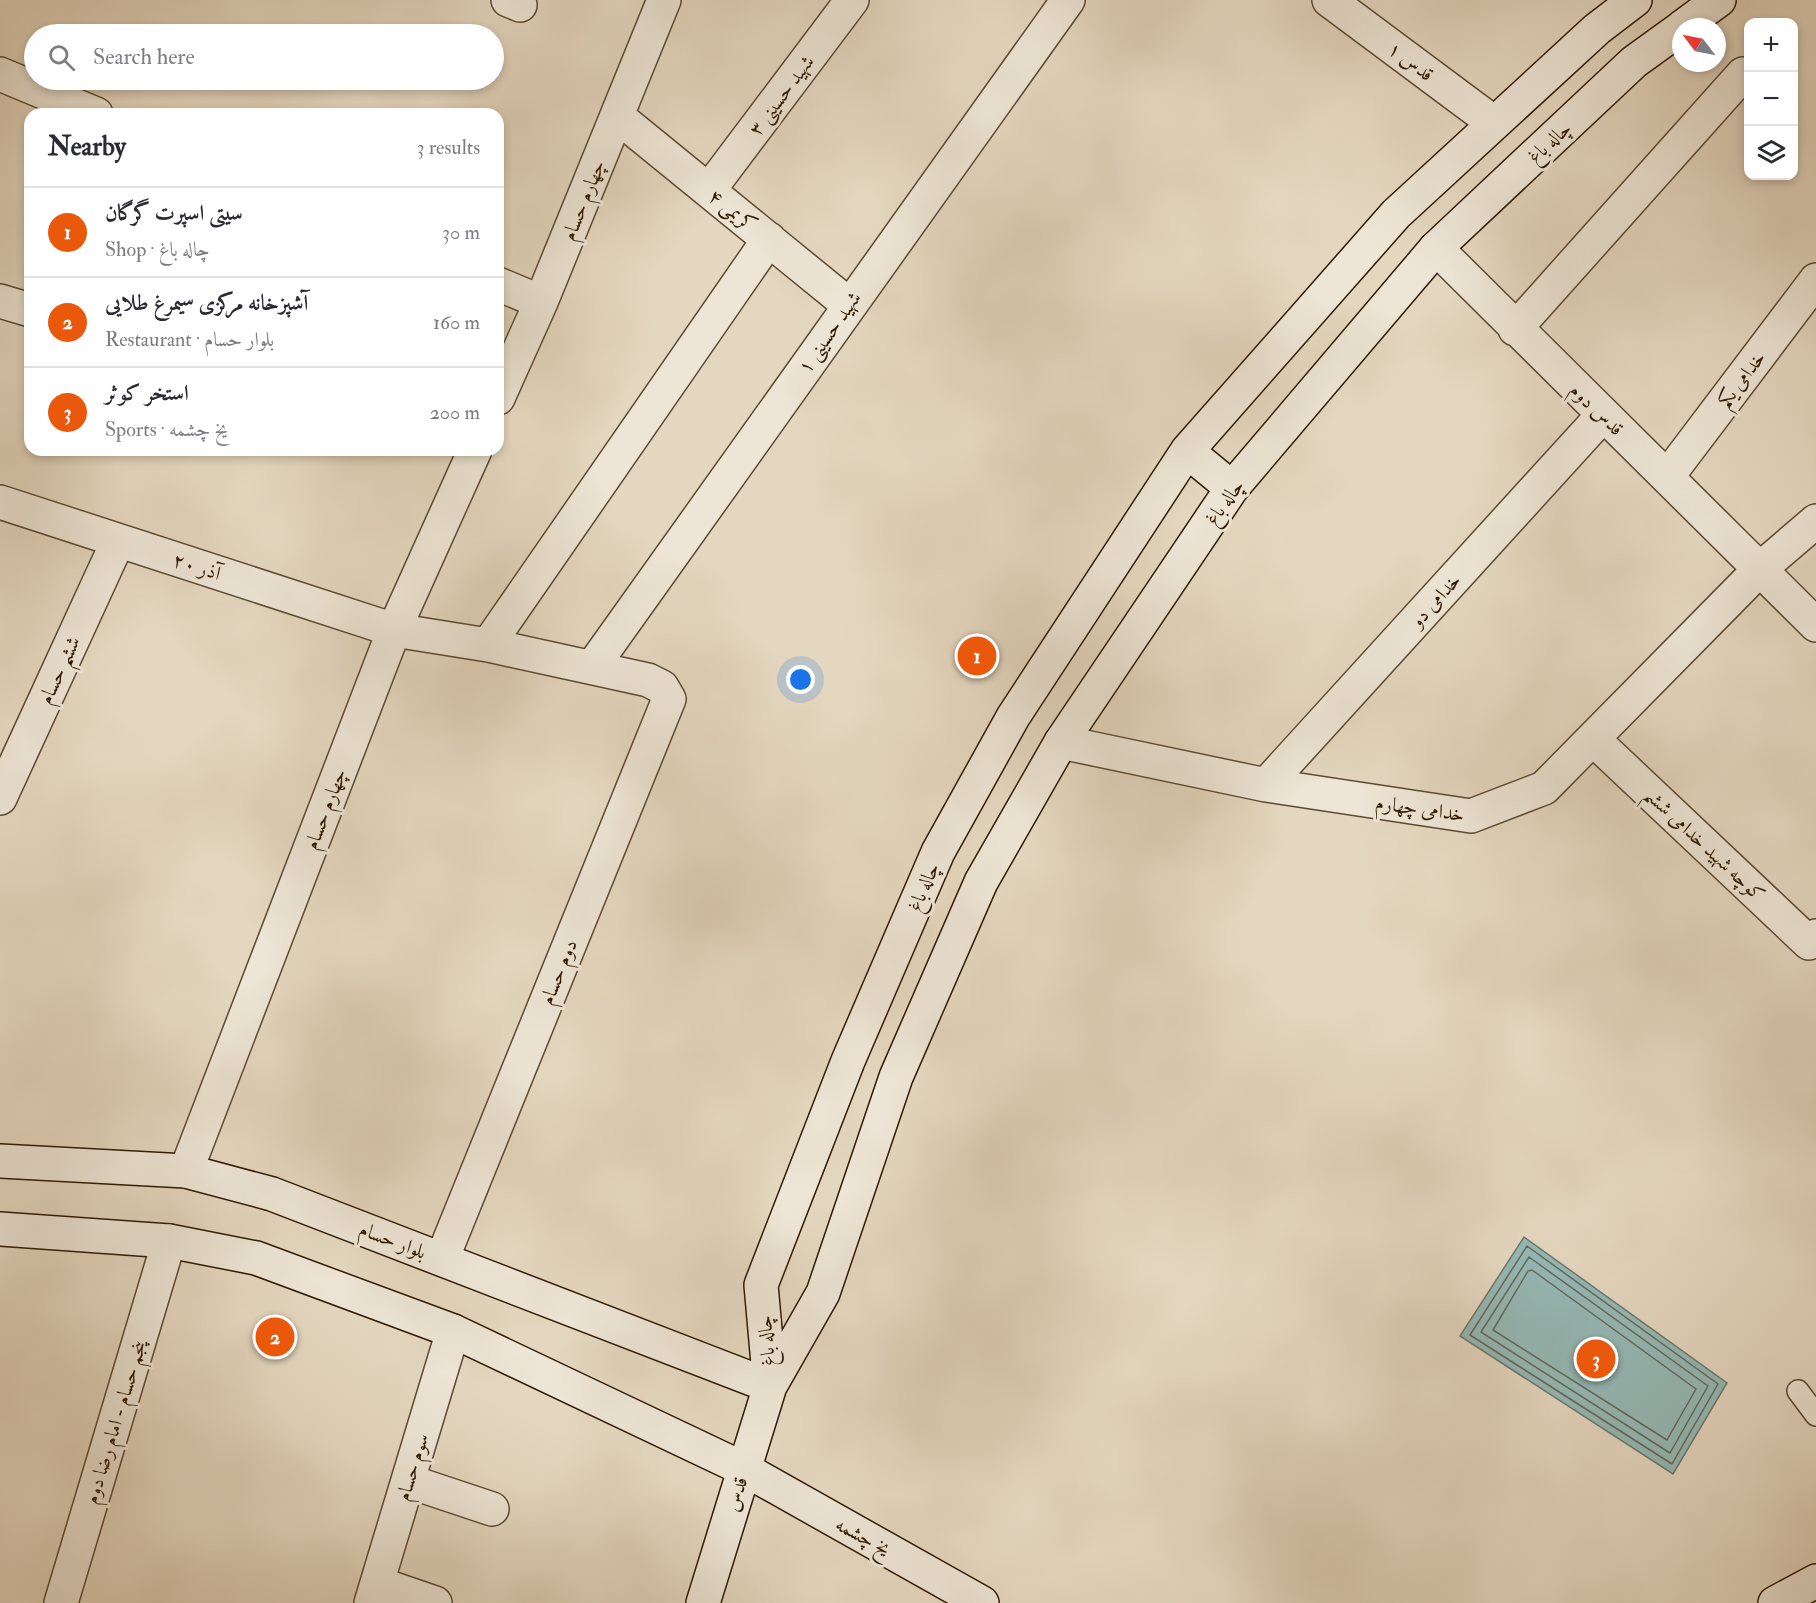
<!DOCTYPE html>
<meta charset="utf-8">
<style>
:root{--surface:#fff;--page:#f7f7f7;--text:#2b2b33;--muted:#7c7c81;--line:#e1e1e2;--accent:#ea580c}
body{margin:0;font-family:"IM FELL Double Pica",Amiri,serif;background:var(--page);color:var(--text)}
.controls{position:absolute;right:18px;top:18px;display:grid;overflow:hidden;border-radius:12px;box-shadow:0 3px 9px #0003}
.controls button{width:54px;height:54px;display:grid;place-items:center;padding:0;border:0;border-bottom:2px solid var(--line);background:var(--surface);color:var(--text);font:30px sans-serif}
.compass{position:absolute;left:1672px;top:18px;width:54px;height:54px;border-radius:50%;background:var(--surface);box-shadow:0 3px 9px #0003;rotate:302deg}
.you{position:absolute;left:801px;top:680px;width:21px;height:21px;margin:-15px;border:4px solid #fff;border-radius:50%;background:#1a73e8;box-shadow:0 0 0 9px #1a73e833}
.badge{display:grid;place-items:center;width:39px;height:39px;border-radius:50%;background:var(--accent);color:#fff;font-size:20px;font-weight:700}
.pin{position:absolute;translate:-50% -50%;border:3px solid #fff;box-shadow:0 2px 6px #0006}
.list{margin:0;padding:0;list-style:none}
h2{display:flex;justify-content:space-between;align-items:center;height:78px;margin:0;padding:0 24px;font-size:26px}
h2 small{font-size:20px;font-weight:400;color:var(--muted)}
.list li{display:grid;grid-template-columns:39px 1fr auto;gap:18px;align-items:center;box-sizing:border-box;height:90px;padding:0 24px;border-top:2px solid var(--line)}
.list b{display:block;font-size:22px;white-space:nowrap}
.list p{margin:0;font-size:20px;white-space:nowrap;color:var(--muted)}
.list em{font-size:20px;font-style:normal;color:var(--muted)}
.icon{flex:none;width:33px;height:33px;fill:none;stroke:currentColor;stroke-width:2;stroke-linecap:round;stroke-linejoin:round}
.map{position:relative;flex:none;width:1816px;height:1603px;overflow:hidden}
.search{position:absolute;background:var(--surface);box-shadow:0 3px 9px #0003;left:24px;top:24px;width:480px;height:66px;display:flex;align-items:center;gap:15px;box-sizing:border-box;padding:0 21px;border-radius:33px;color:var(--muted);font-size:22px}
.panel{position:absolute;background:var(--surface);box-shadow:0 3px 9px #0003;left:24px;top:108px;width:480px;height:348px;border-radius:18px}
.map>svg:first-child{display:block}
.water{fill:#95b9b5;stroke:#6c7a6d;stroke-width:1.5}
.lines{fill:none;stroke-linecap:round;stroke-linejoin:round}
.shore{stroke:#626a5c;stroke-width:1.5}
.lane-casing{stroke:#5c4a31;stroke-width:24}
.street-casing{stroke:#5c4a31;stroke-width:36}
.secondary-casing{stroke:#2f1b02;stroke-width:36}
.lane{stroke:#ede5d5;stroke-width:21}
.street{stroke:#ede5d5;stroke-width:33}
.secondary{stroke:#ede5d5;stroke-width:33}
.labels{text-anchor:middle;stroke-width:6;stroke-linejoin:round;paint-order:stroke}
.street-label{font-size:20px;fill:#2f1b02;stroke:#ede5d5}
</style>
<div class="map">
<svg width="1816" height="1603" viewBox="0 0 1816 1603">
<rect width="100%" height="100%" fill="#e4d7bf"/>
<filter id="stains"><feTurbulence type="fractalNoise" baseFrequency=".00333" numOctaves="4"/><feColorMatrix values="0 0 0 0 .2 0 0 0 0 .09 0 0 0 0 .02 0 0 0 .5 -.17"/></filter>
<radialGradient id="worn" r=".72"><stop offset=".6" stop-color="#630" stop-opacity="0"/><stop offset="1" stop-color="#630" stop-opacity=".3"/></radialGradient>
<path class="water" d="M 1524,1237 L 1727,1383 L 1673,1474 L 1460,1336 Z"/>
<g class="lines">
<path class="shore" d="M 1527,1246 L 1718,1384 L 1672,1464 L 1470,1335 Z
M 1529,1257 L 1708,1386 L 1670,1453 L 1481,1332 Z
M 1532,1270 L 1696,1389 L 1667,1440 L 1493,1330 L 1528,1271 Z"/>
<g class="lane-casing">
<path id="lane" d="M 1798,1391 L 1816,1415"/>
</g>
<g class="street-casing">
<path id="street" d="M 508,0 L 520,5
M 1329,0 L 1494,123
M 0,74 L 96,114
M 617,116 L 849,305
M 709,190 L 852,0
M 1436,248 L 1816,625
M 498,284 L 541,302
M 0,301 L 30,310
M 1515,329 L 1743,74
M 498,398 L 541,302 L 664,0
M 1667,477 L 1816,280
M 0,502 L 394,630 L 488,645 L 648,680 L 662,687 L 669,699 L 442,1259
M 488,645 L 769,239
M 593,666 L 1068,0
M 1593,739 L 1809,943 L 1816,936
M 1061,742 L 1266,785 L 1471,816 L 1544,788 L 1760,569 L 1816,521
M 1266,785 L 1603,415
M 0,798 L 118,541
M 186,1171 L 394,630 L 475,450
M 408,1481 L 492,1509
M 377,1583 L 435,1603
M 61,1603 L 169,1241
M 371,1603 L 453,1331"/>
</g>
<g class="secondary-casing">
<path id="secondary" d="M 1682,27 L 1719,0
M 1187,451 L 1232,488
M 0,1161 L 186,1171 L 272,1194 L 770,1386
M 0,1229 L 169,1241 L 256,1258 L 453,1331 L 744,1469 L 982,1603
M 770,1386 L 761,1285 L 848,1061 L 938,852 L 1013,717 L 1187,451 L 1396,214 L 1597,29 L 1635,0
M 703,1603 L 770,1386 L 823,1293 L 896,1077 L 981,882 L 1061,742 L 1232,488 L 1436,248 L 1634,62 L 1681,28
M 1775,1603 L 1816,1581"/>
</g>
<use href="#lane" class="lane"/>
<use href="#street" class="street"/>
<use href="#secondary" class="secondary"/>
</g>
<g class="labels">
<g class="street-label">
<text transform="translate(1411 61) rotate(37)" y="7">قدس ۱</text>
<text transform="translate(781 95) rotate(-53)" y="7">۳ شهید حسینی</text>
<text transform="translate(1549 142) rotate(-43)" y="7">چاله باغ</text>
<text transform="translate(583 200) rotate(-68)" y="7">چهارم حسام</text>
<text transform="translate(733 210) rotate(39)" y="7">کریمی ۴</text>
<text transform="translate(829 332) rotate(-55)" y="7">۱ شهید حسینی</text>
<text transform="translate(1741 379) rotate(-53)" y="7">خدامی یکم</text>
<text transform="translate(1597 409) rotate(44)" y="7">قدس دوم</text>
<text transform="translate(1224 502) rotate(-54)" y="7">چاله باغ</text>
<text transform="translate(197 566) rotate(18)" y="7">۲۰ آذر</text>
<text transform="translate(1435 600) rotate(-48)" y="7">خدامی دو</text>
<text transform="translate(59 670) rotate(-65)" y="7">ششم حسام</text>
<text transform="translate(1420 808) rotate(8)" y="7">خدامی چهارم</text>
<text transform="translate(325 809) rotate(-69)" y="7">چهارم حسام</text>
<text transform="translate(1705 844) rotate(43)" y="7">کوچه شهید خدامی ششم</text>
<text transform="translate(923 887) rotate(-67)" y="7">چاله باغ</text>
<text transform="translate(558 972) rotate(-68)" y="7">دوم حسام</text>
<text transform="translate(393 1240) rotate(21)" y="7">بلوار حسام</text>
<text transform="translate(766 1341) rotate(-95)" y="7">چاله باغ</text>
<text transform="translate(115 1422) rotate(-73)" y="7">پنجم حسام - امام رضا دوم</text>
<text transform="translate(412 1467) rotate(-73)" y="7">سوم حسام</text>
<text transform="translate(736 1494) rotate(-73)" y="7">قدس</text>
<text transform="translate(863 1536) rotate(29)" y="7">یخ چشمه</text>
</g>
</g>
<rect width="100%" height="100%" filter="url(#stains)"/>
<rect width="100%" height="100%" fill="url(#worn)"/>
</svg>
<div class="controls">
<button>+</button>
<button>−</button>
<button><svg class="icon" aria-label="layers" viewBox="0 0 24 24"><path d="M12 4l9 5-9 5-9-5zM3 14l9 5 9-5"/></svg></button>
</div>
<svg class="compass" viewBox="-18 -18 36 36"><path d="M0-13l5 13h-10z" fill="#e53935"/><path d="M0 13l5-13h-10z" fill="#7c7c81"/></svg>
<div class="you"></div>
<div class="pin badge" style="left:977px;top:656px">1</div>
<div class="pin badge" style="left:275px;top:1337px">2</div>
<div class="pin badge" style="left:1596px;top:1359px">3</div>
<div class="search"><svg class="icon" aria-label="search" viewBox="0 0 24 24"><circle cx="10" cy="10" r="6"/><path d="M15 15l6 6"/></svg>Search here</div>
<section class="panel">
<h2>Nearby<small>3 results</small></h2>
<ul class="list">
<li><span class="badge">1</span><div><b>سیتی اسپرت گرگان</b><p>Shop · چاله باغ</p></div><em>30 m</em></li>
<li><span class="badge">2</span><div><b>آشپزخانه مرکزی سیمرغ طلایی</b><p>Restaurant · بلوار حسام</p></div><em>160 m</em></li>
<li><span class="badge">3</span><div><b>استخر کوثر</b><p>Sports · یخ چشمه</p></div><em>200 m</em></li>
</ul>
</section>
</div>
